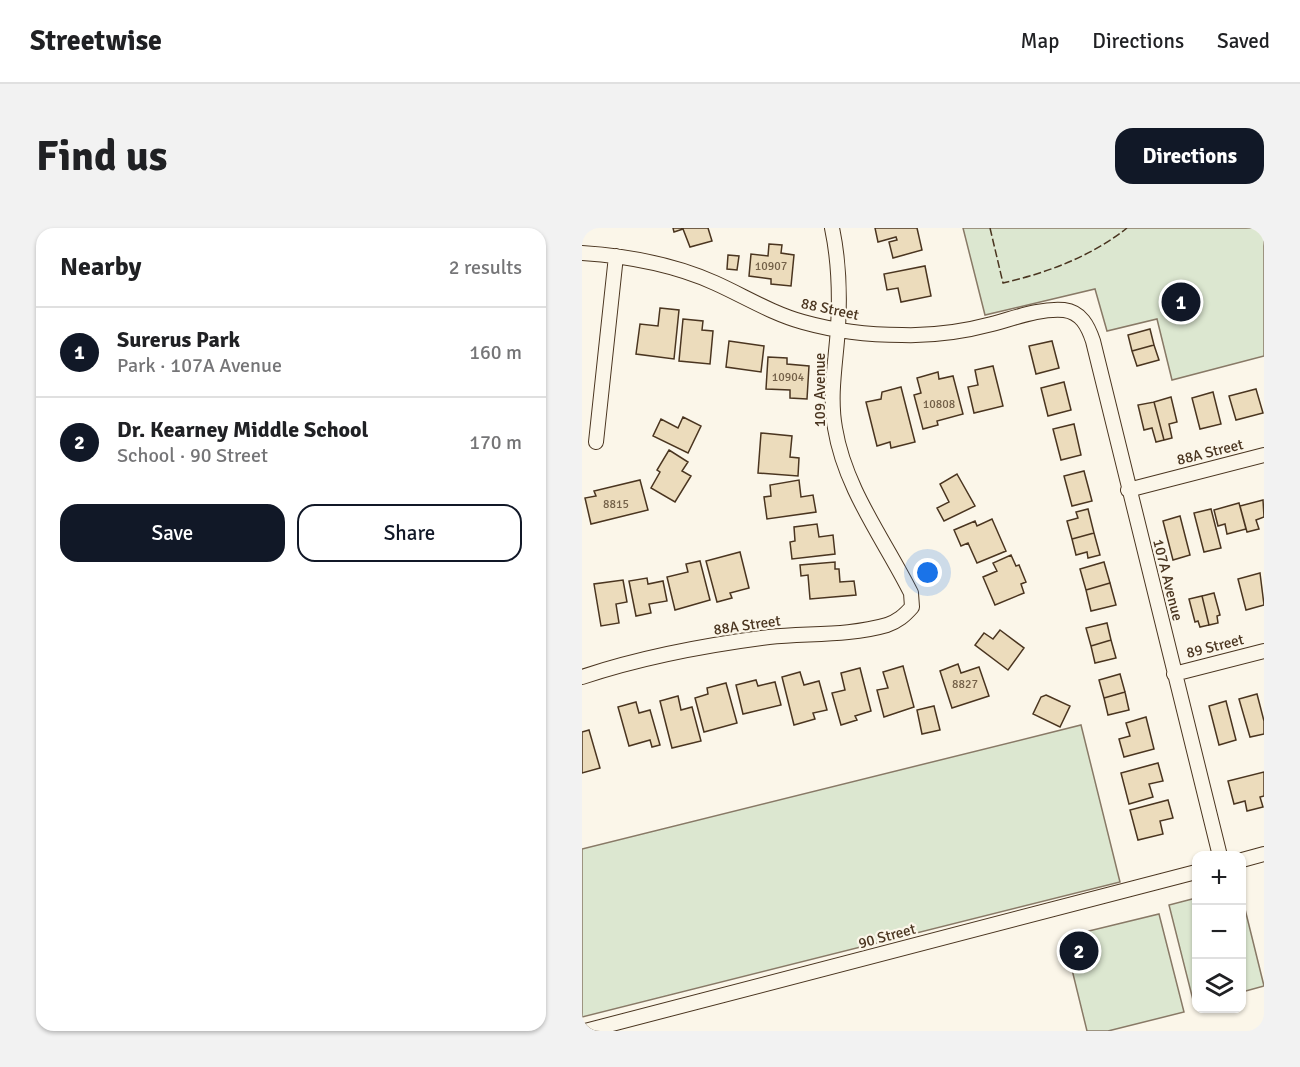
<!DOCTYPE html>
<meta charset="utf-8">
<style>
:root{--surface:#fff;--page:#f2f2f2;--text:#202124;--muted:#757577;--line:#e0e0e0;--accent:#111827}
body{margin:0;font-family:Signika,sans-serif;background:var(--page);color:var(--text)}
.controls{position:absolute;right:18px;bottom:18px;display:grid;overflow:hidden;border-radius:12px;box-shadow:0 2px 4px #0004}
.controls button{width:54px;height:54px;display:grid;place-items:center;padding:0;border:0;border-bottom:2px solid var(--line);background:var(--surface);color:var(--text);font:30px sans-serif}
.you{position:absolute;left:346px;top:345px;width:21px;height:21px;margin:-15px;border:4px solid #fff;border-radius:50%;background:#1a73e8;box-shadow:0 0 0 9px #1a73e833}
.badge{display:grid;place-items:center;width:39px;height:39px;border-radius:50%;background:var(--accent);color:#fff;font-size:20px;font-weight:700}
.pin{position:absolute;translate:-50% -50%;border:3px solid #fff;box-shadow:0 2px 6px #0006}
.list{margin:0;padding:0;list-style:none}
h2{display:flex;justify-content:space-between;align-items:center;height:78px;margin:0;padding:0 24px;font-size:26px}
h2 small{font-size:20px;font-weight:400;color:var(--muted)}
.list li{display:grid;grid-template-columns:39px 1fr auto;gap:18px;align-items:center;box-sizing:border-box;height:90px;padding:0 24px;border-top:2px solid var(--line)}
.list b{display:block;font-size:22px;white-space:nowrap}
.list p{margin:0;font-size:20px;white-space:nowrap;color:var(--muted)}
.list em{font-size:20px;font-style:normal;color:var(--muted)}
.actions{display:flex;gap:12px;padding:18px 24px}
.actions a{flex:1;padding:14px 0;border:2px solid var(--accent);border-radius:18px;text-align:center;font-size:21px;color:var(--accent)}
.actions .main{background:var(--accent);color:#fff}
.icon{flex:none;width:33px;height:33px;fill:none;stroke:currentColor;stroke-width:2;stroke-linecap:round;stroke-linejoin:round}
.map{position:relative;flex:none;width:682px;height:803px;overflow:hidden;border-radius:18px}
header{display:flex;align-items:center;gap:36px;box-sizing:border-box;height:84px;padding:0 30px;background:var(--surface);border-bottom:2px solid var(--line)}
header strong{font-size:28px}
nav{display:flex;gap:33px;margin-inline-start:auto;font-size:21px}
.intro{display:flex;align-items:center;justify-content:space-between;box-sizing:border-box;height:144px;padding:0 36px}
h1{margin:0;font-size:42px}
.button{padding:15px 27px;border-radius:18px;background:var(--accent);color:#fff;font-size:21px;font-weight:700}
main{display:flex;gap:36px;padding:0 36px}
aside{flex:1;background:var(--surface);border-radius:18px;box-shadow:0 2px 4px #0004}
.map>svg:first-child{display:block}
.green{fill:#dce7d0;stroke:#887966;stroke-width:1.5}
.building{fill:#ecdcbc;stroke:#4a3520;stroke-width:1.5}
.lines{fill:none;stroke-linecap:round;stroke-linejoin:round}
.street-casing{stroke:#4a3520;stroke-width:16}
.street{stroke:#fbf6e9;stroke-width:14}
.fence{stroke:#4a3520;stroke-width:1.5;stroke-dasharray:8 3;stroke-linecap:butt}
.labels{text-anchor:middle;stroke-width:4.5;stroke-linejoin:round;paint-order:stroke}
.number-label{font-size:12px;fill:#725f47}
.street-label{font-size:15px;fill:#4a3520;stroke:#fbf6e9}
</style>
<header>
<strong>Streetwise</strong>
<nav><a>Map</a><a>Directions</a><a>Saved</a></nav>
</header>
<div class="intro"><h1>Find us</h1><a class="button">Directions</a></div>
<main>
<aside>
<h2>Nearby<small>2 results</small></h2>
<ul class="list">
<li><span class="badge">1</span><div><b>Surerus Park</b><p>Park · 107A Avenue</p></div><em>160 m</em></li>
<li><span class="badge">2</span><div><b>Dr. Kearney Middle School</b><p>School · 90 Street</p></div><em>170 m</em></li>
</ul>
<div class="actions"><a class="main">Save</a><a>Share</a></div>
</aside>
<div class="map">
<svg width="682" height="803" viewBox="0 0 682 803">
<rect width="100%" height="100%" fill="#fbf6e9"/>
<path class="green" d="M 381,0 L 682,0 L 682,128 L 590,152 L 575,91 L 525,103 L 513,61 L 403,87 Z
M 499,497 L 538,654 L 0,789 L 0,621 Z
M 660,669 L 682,758 L 660,764 Z
M 614,670 L 614,775 L 612,776 L 587,677 Z
M 577,686 L 602,784 L 526,803 L 505,803 L 482,709 Z"/>
<path class="building" d="M 91,0 L 126,0 L 130,13 L 108,19 L 101,1 L 92,4 Z
M 293,0 L 335,0 L 340,22 L 311,30 L 307,14 L 315,12 L 314,9 L 296,14 Z
M 187,16 L 200,17 L 199,25 L 212,27 L 209,58 L 189,56 L 189,51 L 167,48 L 169,26 L 186,28 Z
M 146,27 L 157,28 L 155,42 L 145,41 Z
M 343,38 L 349,68 L 319,74 L 316,60 L 305,62 L 302,46 Z
M 78,80 L 97,82 L 92,131 L 54,126 L 58,96 L 76,98 Z
M 101,91 L 121,93 L 120,102 L 131,103 L 128,136 L 97,133 Z
M 568,101 L 572,117 L 550,123 L 546,107 Z
M 147,113 L 182,118 L 179,144 L 144,139 Z
M 470,113 L 477,140 L 454,146 L 447,118 Z
M 572,117 L 577,132 L 555,138 L 550,123 Z
M 186,129 L 205,130 L 205,136 L 227,138 L 225,171 L 208,170 L 208,162 L 184,161 Z
M 411,138 L 421,178 L 392,185 L 386,159 L 396,157 L 393,142 Z
M 356,144 L 357,151 L 371,148 L 381,186 L 355,193 L 356,197 L 341,201 L 332,167 L 339,165 L 335,150 Z
M 482,154 L 489,182 L 466,188 L 459,160 Z
M 319,159 L 333,214 L 309,220 L 308,214 L 295,218 L 284,174 L 299,171 L 300,164 Z
M 674,161 L 681,185 L 654,192 L 647,168 Z
M 631,164 L 639,196 L 618,201 L 610,170 Z
M 589,169 L 595,194 L 587,196 L 590,210 L 582,212 L 572,174 Z
M 572,174 L 582,212 L 574,214 L 570,200 L 562,202 L 556,177 Z
M 101,189 L 119,198 L 106,225 L 71,208 L 79,191 L 96,200 Z
M 492,196 L 499,227 L 479,232 L 471,201 Z
M 179,205 L 210,208 L 208,229 L 217,230 L 216,248 L 176,245 Z
M 87,222 L 106,234 L 100,243 L 109,248 L 93,274 L 69,260 L 78,244 L 75,242 Z
M 502,243 L 510,273 L 490,278 L 482,248 Z
M 375,246 L 393,278 L 362,293 L 355,280 L 367,274 L 358,256 Z
M 58,252 L 66,282 L 9,296 L 3,270 L 14,268 L 12,263 Z
M 217,252 L 219,269 L 231,267 L 234,284 L 185,291 L 182,269 L 189,268 L 188,257 Z
M 681,272 L 682,289 L 674,292 L 677,301 L 665,304 L 658,278 Z
M 657,275 L 664,301 L 645,306 L 643,296 L 636,298 L 632,282 Z
M 506,281 L 512,305 L 490,311 L 485,293 L 496,290 L 494,284 Z
M 629,281 L 639,320 L 622,324 L 612,285 Z
M 598,288 L 608,327 L 591,332 L 581,293 Z
M 410,291 L 424,323 L 395,335 L 386,315 L 379,318 L 372,302 L 393,293 L 395,298 Z
M 235,296 L 237,309 L 251,307 L 253,326 L 210,331 L 208,314 L 213,313 L 212,299 Z
M 512,305 L 518,327 L 506,330 L 505,324 L 494,327 L 490,311 Z
M 158,324 L 167,360 L 148,365 L 150,370 L 135,374 L 124,333 Z
M 429,327 L 434,338 L 437,337 L 444,354 L 439,356 L 442,365 L 413,377 L 401,349 L 415,343 L 411,335 Z
M 118,333 L 128,372 L 93,382 L 85,349 L 106,344 L 104,336 Z
M 253,334 L 253,341 L 257,341 L 258,354 L 272,353 L 274,367 L 228,371 L 226,347 L 219,348 L 218,337 Z
M 522,334 L 528,355 L 504,362 L 498,341 Z
M 678,345 L 682,377 L 664,382 L 656,351 Z
M 65,350 L 66,356 L 81,353 L 85,373 L 67,376 L 69,385 L 54,388 L 47,353 Z
M 41,352 L 45,374 L 34,376 L 37,395 L 19,398 L 12,356 Z
M 528,355 L 534,377 L 509,383 L 504,362 Z
M 632,365 L 638,387 L 635,388 L 636,395 L 627,397 L 620,368 Z
M 620,368 L 627,397 L 618,399 L 616,393 L 613,394 L 607,371 Z
M 525,395 L 529,412 L 509,418 L 504,400 Z
M 418,402 L 442,420 L 426,442 L 393,417 L 402,405 L 411,411 Z
M 529,412 L 534,430 L 513,435 L 509,418 Z
M 376,436 L 379,445 L 397,439 L 407,468 L 370,480 L 358,443 Z
M 321,438 L 332,479 L 302,489 L 295,462 L 306,460 L 301,444 Z
M 278,440 L 289,483 L 273,488 L 275,492 L 259,497 L 250,465 L 263,462 L 259,445 Z
M 218,444 L 222,457 L 237,453 L 245,482 L 231,485 L 233,491 L 212,497 L 200,449 Z
M 538,446 L 543,464 L 522,470 L 517,452 Z
M 174,452 L 176,458 L 193,454 L 199,477 L 161,486 L 154,457 Z
M 144,455 L 155,495 L 122,504 L 113,470 L 126,466 L 125,460 Z
M 543,464 L 547,482 L 526,487 L 522,470 Z
M 675,466 L 682,493 L 682,506 L 668,509 L 657,471 Z
M 464,467 L 488,478 L 478,499 L 451,486 L 459,469 Z
M 96,468 L 99,482 L 110,479 L 119,513 L 90,520 L 78,473 Z
M 644,473 L 654,512 L 637,517 L 627,478 Z
M 54,474 L 57,485 L 68,482 L 78,517 L 70,519 L 68,512 L 47,518 L 36,479 Z
M 352,478 L 358,502 L 340,506 L 335,482 Z
M 564,489 L 572,521 L 542,529 L 537,511 L 548,508 L 544,495 Z
M 7,502 L 18,540 L 0,545 L 0,504 Z
M 576,535 L 581,553 L 567,556 L 571,569 L 547,576 L 539,545 Z
M 682,544 L 682,568 L 678,569 L 681,579 L 665,583 L 663,573 L 652,576 L 646,553 Z
M 586,572 L 591,590 L 578,593 L 581,606 L 556,612 L 548,582 Z"/>
<g class="lines">
<g class="street-casing">
<path id="street" d="M 0,25 C 46,28 91,36 133,55 C 162,68 189,85 221,94 C 253,103 287,107 320,107 C 351,108 380,104 410,96 C 433,90 458,80 482,82 C 499,84 506,98 511,113 L 638,628
M 14,214 L 34,28
M 546,262 L 682,227
M 592,446 L 682,423
M 0,449 C 60,429 124,417 187,409 C 226,405 267,408 305,397 C 316,393 322,388 330,379 L 329,365 C 302,311 263,261 253,200 C 247,167 254,133 256,100 C 258,66 257,33 250,0
M 660,632 L 682,626
M 3,803 L 614,644"/>
</g>
<use href="#street" class="street"/>
<path class="fence" d="M 408,0 L 421,55 C 465,45 510,28 545,0"/>
</g>
<g class="labels">
<g class="number-label">
<text x="189" y="42">10907</text>
<text x="206" y="153">10904</text>
<text x="357" y="180">10808</text>
<text x="34" y="280">8815</text>
<text x="383" y="460">8827</text>
</g>
<g class="street-label">
<text transform="translate(248 81) rotate(12)" y="5">88 Street</text>
<text transform="translate(238 162) rotate(-90)" y="5">109 Avenue</text>
<text transform="translate(628 224) rotate(-14)" y="5">88A Street</text>
<text transform="translate(586 352) rotate(76)" y="5">107A Avenue</text>
<text transform="translate(165 397) rotate(-8)" y="5">88A Street</text>
<text transform="translate(633 418) rotate(-14)" y="5">89 Street</text>
<text transform="translate(305 708) rotate(-15)" y="5">90 Street</text>
</g>
</g>
</svg>
<div class="controls">
<button>+</button>
<button>−</button>
<button><svg class="icon" aria-label="layers" viewBox="0 0 24 24"><path d="M12 4l9 5-9 5-9-5zM3 14l9 5 9-5"/></svg></button>
</div>
<div class="you"></div>
<div class="pin badge" style="left:599px;top:74px">1</div>
<div class="pin badge" style="left:497px;top:723px">2</div>
</div>
</main>
